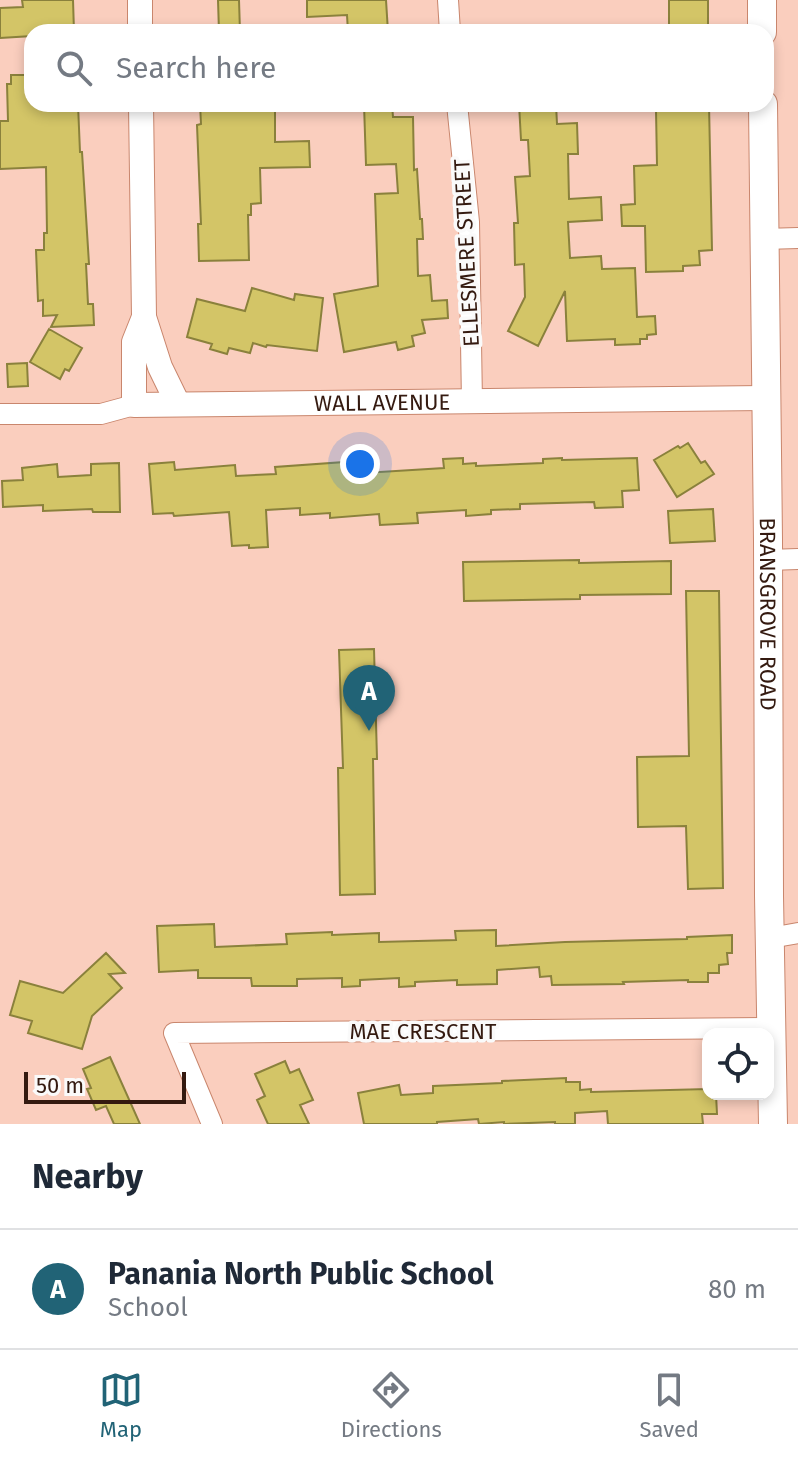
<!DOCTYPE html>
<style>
:root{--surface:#fff;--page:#f6f6f7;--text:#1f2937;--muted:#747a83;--line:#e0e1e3;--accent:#216376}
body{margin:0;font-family:"Fira Sans",sans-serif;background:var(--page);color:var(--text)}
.controls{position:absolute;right:24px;bottom:24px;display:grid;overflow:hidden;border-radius:16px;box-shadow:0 4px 12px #0003}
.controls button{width:72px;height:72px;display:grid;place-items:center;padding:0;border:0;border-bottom:2px solid var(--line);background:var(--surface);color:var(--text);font:40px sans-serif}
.scale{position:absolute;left:24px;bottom:20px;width:162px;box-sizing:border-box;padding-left:8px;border:4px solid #341a10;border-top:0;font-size:22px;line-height:28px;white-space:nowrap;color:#341a10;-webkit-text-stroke:6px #fafafa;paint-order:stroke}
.you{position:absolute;left:360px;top:464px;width:28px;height:28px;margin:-20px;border:6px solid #fff;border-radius:50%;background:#1a73e8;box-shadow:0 0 0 12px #1a73e833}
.badge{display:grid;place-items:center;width:52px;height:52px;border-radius:50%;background:var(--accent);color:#fff;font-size:26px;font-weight:700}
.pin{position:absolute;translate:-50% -66px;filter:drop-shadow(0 2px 4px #0008)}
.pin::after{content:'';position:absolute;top:42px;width:28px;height:24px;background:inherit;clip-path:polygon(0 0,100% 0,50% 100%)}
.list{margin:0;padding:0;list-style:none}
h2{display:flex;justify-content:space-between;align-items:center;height:104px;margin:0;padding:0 32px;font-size:34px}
h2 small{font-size:26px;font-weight:400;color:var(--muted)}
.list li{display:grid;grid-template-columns:52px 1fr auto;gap:24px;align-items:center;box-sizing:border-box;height:120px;padding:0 32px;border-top:2px solid var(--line)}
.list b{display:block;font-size:30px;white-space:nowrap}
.list p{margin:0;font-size:26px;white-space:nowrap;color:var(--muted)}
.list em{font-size:26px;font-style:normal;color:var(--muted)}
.icon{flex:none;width:44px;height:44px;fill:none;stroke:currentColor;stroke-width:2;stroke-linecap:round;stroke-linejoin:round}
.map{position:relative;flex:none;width:798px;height:1124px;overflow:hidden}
.search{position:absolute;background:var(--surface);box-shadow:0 4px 12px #0003;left:24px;right:24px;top:24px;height:88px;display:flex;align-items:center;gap:20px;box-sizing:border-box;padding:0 28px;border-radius:24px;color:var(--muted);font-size:30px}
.sheet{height:224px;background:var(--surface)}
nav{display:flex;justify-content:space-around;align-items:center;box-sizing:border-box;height:112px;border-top:2px solid var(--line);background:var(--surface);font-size:22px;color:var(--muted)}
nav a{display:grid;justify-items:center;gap:4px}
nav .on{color:var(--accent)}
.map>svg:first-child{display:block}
.building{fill:#d3c567;stroke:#8a813c;stroke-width:2}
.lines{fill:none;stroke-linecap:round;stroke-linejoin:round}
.minor-casing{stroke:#c9866d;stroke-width:22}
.tertiary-casing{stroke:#c9866d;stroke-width:26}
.secondary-casing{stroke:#c9866d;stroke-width:30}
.minor{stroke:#fff;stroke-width:20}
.tertiary{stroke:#fff;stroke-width:24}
.secondary{stroke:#fff;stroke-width:28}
.labels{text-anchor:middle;stroke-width:7;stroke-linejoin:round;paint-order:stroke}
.street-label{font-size:22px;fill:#341a10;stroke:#fafafa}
</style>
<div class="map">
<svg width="798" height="1124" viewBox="0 0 798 1124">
<rect width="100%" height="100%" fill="#facebe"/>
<path class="building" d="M 22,0 L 73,0 L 74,32 L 32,32 L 32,36 L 0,38 L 0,8 L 23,7 Z
M 218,0 L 239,0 L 240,32 L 219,32 Z
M 307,0 L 386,0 L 388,32 L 348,32 L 347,15 L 307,17 Z
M 669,0 L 708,0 L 708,32 L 669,32 Z
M 11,75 L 32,75 L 32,104 L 78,104 L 80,152 L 82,152 L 89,264 L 86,264 L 88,304 L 93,304 L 94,325 L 51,327 L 57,315 L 43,316 L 43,300 L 38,301 L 36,250 L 44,250 L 44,233 L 47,233 L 46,167 L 0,169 L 0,121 L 8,121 L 7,84 L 11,84 Z
M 200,104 L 275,104 L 275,142 L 309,141 L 310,167 L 260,168 L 261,203 L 251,204 L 251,215 L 248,215 L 249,260 L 199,261 L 198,224 L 201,224 L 197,125 L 201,124 Z
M 364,104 L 392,104 L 393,117 L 413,117 L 414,170 L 417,169 L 420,219 L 422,219 L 423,239 L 417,239 L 418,276 L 430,275 L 432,301 L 447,300 L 448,318 L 422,320 L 425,333 L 412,336 L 414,346 L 398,350 L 396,342 L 344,352 L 334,294 L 378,286 L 375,194 L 398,193 L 396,164 L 366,165 Z
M 519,104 L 556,104 L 557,124 L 577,123 L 578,154 L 568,154 L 569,199 L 601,197 L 602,220 L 568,222 L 570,258 L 601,256 L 602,269 L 635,268 L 637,317 L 655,316 L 656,334 L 647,335 L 647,339 L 640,339 L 640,344 L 615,345 L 615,339 L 567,341 L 565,291 L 538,346 L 508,331 L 525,297 L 524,264 L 515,265 L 514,223 L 518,223 L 515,177 L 530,176 L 528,140 L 521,140 Z
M 659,104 L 709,104 L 712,250 L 699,251 L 700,265 L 683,266 L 683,271 L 646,272 L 645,226 L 622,226 L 621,205 L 635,204 L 634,166 L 657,165 L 656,110 L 659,110 Z
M 252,288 L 294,300 L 295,294 L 323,298 L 317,351 L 267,345 L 266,347 L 253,343 L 250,353 L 229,348 L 227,354 L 210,349 L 212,344 L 187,337 L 197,299 L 245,311 Z
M 49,329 L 82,348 L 69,371 L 65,369 L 60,379 L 30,362 Z
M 27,363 L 28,386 L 8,387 L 7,364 Z
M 688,443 L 701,463 L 705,461 L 714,474 L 677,497 L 654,460 L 678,446 L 680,448 Z
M 363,458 L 364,473 L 444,468 L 443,459 L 463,458 L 463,464 L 476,463 L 476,466 L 543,463 L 543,459 L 562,458 L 562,460 L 637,458 L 639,490 L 622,491 L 623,507 L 595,508 L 594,502 L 520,504 L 520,509 L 491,510 L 491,514 L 466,516 L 466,510 L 417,513 L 418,523 L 380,525 L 379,514 L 330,518 L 330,513 L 300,515 L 300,508 L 266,510 L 268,547 L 249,548 L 249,545 L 232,546 L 229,512 L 174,516 L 173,513 L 153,514 L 149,464 L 174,462 L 175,470 L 235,465 L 236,476 L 276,474 L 275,467 L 344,462 L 344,459 Z
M 119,463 L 120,512 L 93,512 L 92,509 L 43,511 L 43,505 L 3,507 L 2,481 L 23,480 L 22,468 L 57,464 L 58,477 L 91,475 L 91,464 Z
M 713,509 L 715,541 L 670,543 L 668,511 Z
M 579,560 L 579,563 L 671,561 L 671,594 L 580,595 L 580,599 L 464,601 L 463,562 Z
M 686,591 L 719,591 L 723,888 L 688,889 L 686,826 L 638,827 L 637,757 L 689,756 Z
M 374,649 L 377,759 L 373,759 L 375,894 L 340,895 L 338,768 L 343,768 L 339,650 Z
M 214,924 L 215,947 L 287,944 L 286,934 L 332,932 L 332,935 L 379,933 L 379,942 L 456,940 L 455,931 L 496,930 L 496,946 L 565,942 L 687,939 L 687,937 L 732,935 L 732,953 L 727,953 L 728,964 L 719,965 L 719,973 L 708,973 L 708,982 L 688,982 L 688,980 L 623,982 L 624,984 L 552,985 L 551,976 L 540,977 L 539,967 L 497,970 L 497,984 L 457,985 L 457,980 L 415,982 L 415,986 L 399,987 L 399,978 L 360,980 L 360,986 L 342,987 L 342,978 L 297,979 L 297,986 L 252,986 L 251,978 L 198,978 L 198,970 L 159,972 L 157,926 Z
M 106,953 L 125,973 L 109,974 L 122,988 L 92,1016 L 82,1049 L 28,1033 L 32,1021 L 10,1015 L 20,981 L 63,993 Z
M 110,1057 L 140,1124 L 114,1124 L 106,1106 L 96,1110 L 87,1089 L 91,1088 L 83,1069 Z
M 285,1061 L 290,1073 L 299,1069 L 313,1100 L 300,1105 L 309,1124 L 268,1124 L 257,1100 L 265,1096 L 255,1074 Z
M 566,1078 L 566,1082 L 580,1082 L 580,1090 L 591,1089 L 591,1092 L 708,1089 L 708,1094 L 716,1094 L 717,1114 L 702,1114 L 703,1124 L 608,1124 L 607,1111 L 575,1113 L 575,1124 L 555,1124 L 555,1122 L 504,1124 L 504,1122 L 479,1124 L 478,1119 L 437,1122 L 437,1124 L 364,1124 L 358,1093 L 399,1085 L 401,1095 L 433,1093 L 433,1086 L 502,1083 L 502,1081 Z"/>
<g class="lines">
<g class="minor-casing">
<path id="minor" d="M 448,0 L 450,32
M 457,104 L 469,222 L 472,402
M 764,239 L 798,238
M 0,414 L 101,414 L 134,405
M 768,560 L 798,559
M 770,938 L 798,933
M 212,1124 L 174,1033 L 771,1028"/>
</g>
<g class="tertiary-casing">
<g id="tertiary">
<path d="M 140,0 L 140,32"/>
<path d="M 141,104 L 144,317 L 160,367 L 178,404"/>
<path id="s1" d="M 144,317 L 134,342 L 134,405 L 766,398"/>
</g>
</g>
<g class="secondary-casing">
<g id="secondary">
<path d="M 762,0 L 762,32"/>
<path id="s2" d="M 763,104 L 768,540 L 769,896 L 773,1124"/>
</g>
</g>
<use href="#minor" class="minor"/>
<use href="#tertiary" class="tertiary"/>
<use href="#secondary" class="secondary"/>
</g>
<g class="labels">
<g class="street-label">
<text transform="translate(466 253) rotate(-93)" y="8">ELLESMERE STREET</text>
<text dy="8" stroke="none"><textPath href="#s1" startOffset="338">WALL AVENUE</textPath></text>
<text dy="8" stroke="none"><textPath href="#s2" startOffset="510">BRANSGROVE ROAD</textPath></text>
<text x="423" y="1039">MAE CRESCENT</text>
</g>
</g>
</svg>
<div class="controls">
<button><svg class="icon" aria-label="locate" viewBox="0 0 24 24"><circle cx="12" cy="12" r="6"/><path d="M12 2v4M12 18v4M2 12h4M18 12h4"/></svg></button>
</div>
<div class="scale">50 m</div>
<div class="you"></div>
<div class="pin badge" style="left:369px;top:731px">A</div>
<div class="search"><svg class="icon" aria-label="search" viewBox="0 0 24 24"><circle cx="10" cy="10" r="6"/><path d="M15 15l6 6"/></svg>Search here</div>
</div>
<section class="sheet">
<h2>Nearby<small></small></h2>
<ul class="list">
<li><span class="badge">A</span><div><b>Panania North Public School</b><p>School</p></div><em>80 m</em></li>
</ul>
</section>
<nav>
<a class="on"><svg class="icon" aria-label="map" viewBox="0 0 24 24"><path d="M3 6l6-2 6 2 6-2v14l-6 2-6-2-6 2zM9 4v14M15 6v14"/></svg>Map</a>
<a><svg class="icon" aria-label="directions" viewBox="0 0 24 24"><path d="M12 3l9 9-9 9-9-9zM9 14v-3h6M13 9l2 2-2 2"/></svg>Directions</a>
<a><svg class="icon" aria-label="saved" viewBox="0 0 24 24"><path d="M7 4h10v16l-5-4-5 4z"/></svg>Saved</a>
</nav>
